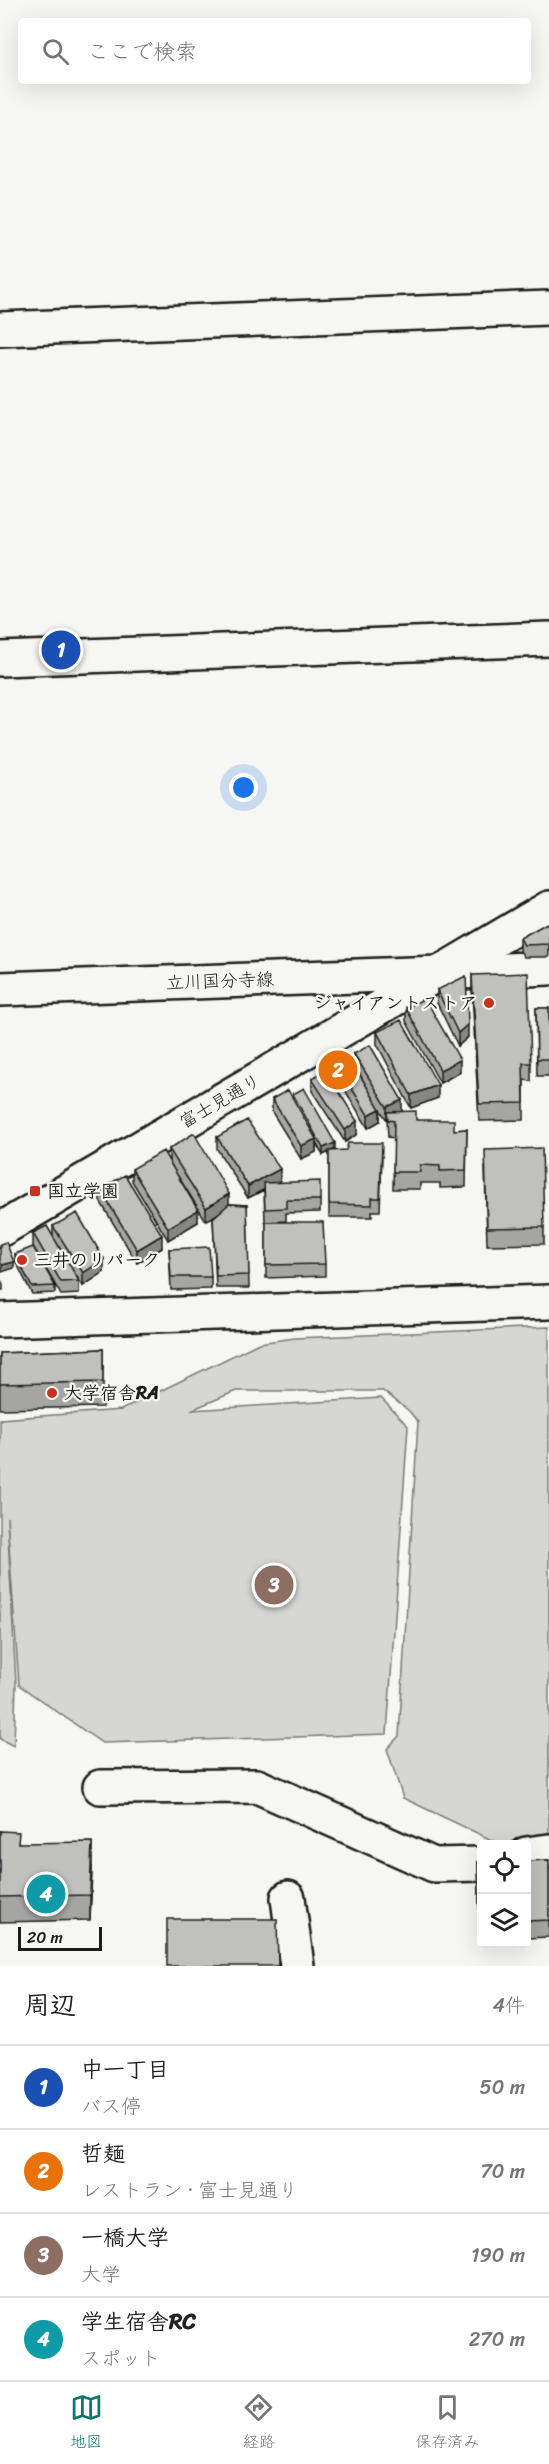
<!DOCTYPE html>
<html lang="ja">
<meta charset="utf-8">
<style>
:root{--surface:#fff;--page:#f2f2f2;--text:#222;--muted:#767676;--line:#e0e0e0;--accent:#0f766e}
body{margin:0;font-family:Sriracha,"Klee One",sans-serif;background:var(--page);color:var(--text)}
.controls{position:absolute;right:18px;bottom:18px;display:grid;overflow:hidden;border-radius:6px;box-shadow:0 6px 24px #0002}
.controls button{width:54px;height:54px;display:grid;place-items:center;padding:0;border:0;border-bottom:2px solid var(--line);background:var(--surface);color:var(--text);font:30px sans-serif}
.scale{position:absolute;left:18px;bottom:15px;width:84px;box-sizing:border-box;padding-left:6px;border:3px solid #1c1c1c;border-top:0;font-size:16px;line-height:21px;white-space:nowrap;color:#1c1c1c;-webkit-text-stroke:4px #f6f6f2;paint-order:stroke}
.you{position:absolute;left:244px;top:788px;width:21px;height:21px;margin:-15px;border:4px solid #fff;border-radius:50%;background:#1a73e8;box-shadow:0 0 0 9px #1a73e833}
.badge{display:grid;place-items:center;width:39px;height:39px;border-radius:50%;background:var(--accent);color:#fff;font-size:20px;font-weight:700}
.pin{position:absolute;translate:-50% -50%;border:3px solid #fff;box-shadow:0 2px 6px #0006}
.list{margin:0;padding:0;list-style:none}
h2{display:flex;justify-content:space-between;align-items:center;height:78px;margin:0;padding:0 24px;font-size:26px}
h2 small{font-size:20px;font-weight:400;color:var(--muted)}
.list li{display:grid;grid-template-columns:39px 1fr auto;gap:18px;align-items:center;box-sizing:border-box;height:84px;padding:0 24px;border-top:2px solid var(--line)}
.list b{display:block;font-size:22px;white-space:nowrap}
.list p{margin:0;font-size:20px;white-space:nowrap;color:var(--muted)}
.list em{font-size:20px;font-style:normal;color:var(--muted)}
.icon{flex:none;width:33px;height:33px;fill:none;stroke:currentColor;stroke-width:2;stroke-linecap:round;stroke-linejoin:round}
.map{position:relative;flex:none;width:549px;height:1966px;overflow:hidden}
.search{position:absolute;background:var(--surface);box-shadow:0 6px 24px #0002;left:18px;right:18px;top:18px;height:66px;display:flex;align-items:center;gap:15px;box-sizing:border-box;padding:0 21px;border-radius:6px;color:var(--muted);font-size:22px}
.sheet{height:414px;background:var(--surface)}
nav{display:flex;justify-content:space-around;align-items:center;box-sizing:border-box;height:84px;border-top:2px solid var(--line);background:var(--surface);font-size:16px;color:var(--muted)}
nav a{display:grid;justify-items:center;gap:3px}
nav .on{color:var(--accent)}
.map>svg:first-child{display:block}
.green{fill:#d6d6d2;stroke:#797977;stroke-width:1.5}
.lines{fill:none;stroke-linecap:round;stroke-linejoin:round}
.minor-casing{stroke:#1c1c1c;stroke-width:38}
.major-casing{stroke:#1c1c1c;stroke-width:38}
.minor{stroke:#f6f6f2;stroke-width:33}
.major{stroke:#f6f6f2;stroke-width:33}
.wall{fill:#a5a5a3;stroke:#1c1c1c;stroke-width:1.5}
.shaded-wall{fill:#868684;stroke:#1c1c1c;stroke-width:1.5}
.building{fill:#c0c0bd;stroke:#1c1c1c;stroke-width:1.5}
.poi-dot{fill:#c8321e;stroke:#f6f6f2;stroke-width:2}
.labels{text-anchor:middle;stroke-width:4.5;stroke-linejoin:round;paint-order:stroke}
.street-label{font-size:18px;fill:#1c1c1c;stroke:#f6f6f2}
.poi-label{font-size:18px;font-weight:bold;fill:#1c1c1c;stroke:#f6f6f2;text-anchor:start}
</style>
<div class="map">
<svg width="549" height="1966" viewBox="0 0 549 1966">
<rect width="100%" height="100%" fill="#f6f6f2"/>
<filter id="ink" filterUnits="userSpaceOnUse"><feTurbulence type="fractalNoise" baseFrequency=".0167" numOctaves="2"/><feDisplacementMap in="SourceGraphic" scale="12" xChannelSelector="R" yChannelSelector="G"/><feConvolveMatrix kernelMatrix="1 2 1 2 8 2 1 2 1" color-interpolation-filters="sRGB"/></filter>
<g filter="url(#ink)">
<path class="green" d="M 549,1327 L 549,1851 L 526,1844 L 500,1844 L 403,1798 L 387,1749 L 399,1736 L 418,1422 L 409,1411 L 383,1391 L 236,1391 L 191,1410 L 381,1398 L 408,1426 L 387,1734 L 102,1743 L 19,1685 L 7,1517 L 16,1684 L 14,1746 L 0,1739 L 0,1419 L 121,1410 L 259,1343 L 295,1338 Z"/>
<g class="lines">
<g class="minor-casing">
<path id="minor" d="M 0,329 L 549,308
M 0,659 L 549,639
M 0,1230 L 439,973 L 549,968
M 0,1320 L 549,1302
M 100,1787 L 257,1786 L 434,1865 L 482,1864
M 526,1854 L 549,1851
M 288,1898 L 297,1966"/>
</g>
<g class="major-casing">
<path id="major" d="M 0,989 L 439,973 L 549,908"/>
</g>
<use href="#minor" class="minor"/>
<use href="#major" class="major"/>
</g>
<path class="wall" d="M 549,922 L 549,957 L 524,957 L 520,951 L 520,938 Z
M 472,975 L 531,1063 L 531,1081 L 524,1080 L 524,1120 L 479,1121 L 472,992 Z
M 437,990 L 468,1037 L 458,1046 L 437,1003 Z
M 406,1008 L 460,1072 L 440,1083 L 406,1021 Z
M 536,1008 L 549,1008 L 549,1076 L 537,1076 Z
M 377,1032 L 438,1098 L 411,1108 L 377,1044 Z
M 354,1054 L 402,1111 L 416,1120 L 454,1130 L 467,1129 L 466,1187 L 440,1188 L 440,1183 L 420,1183 L 420,1189 L 393,1189 L 394,1138 L 388,1137 L 387,1119 L 387,1120 L 380,1110 L 380,1121 L 368,1128 L 334,1072 L 334,1059 L 354,1065 Z
M 312,1079 L 357,1134 L 345,1142 L 312,1091 Z
M 293,1094 L 335,1149 L 332,1151 L 382,1156 L 380,1211 L 372,1211 L 372,1217 L 329,1217 L 329,1152 L 323,1155 L 316,1143 L 316,1152 L 301,1159 L 272,1112 L 272,1099 L 293,1100 Z
M 217,1137 L 280,1181 L 278,1182 L 320,1200 L 320,1212 L 286,1213 L 286,1221 L 265,1222 L 264,1190 L 248,1198 L 217,1149 Z
M 169,1149 L 229,1204 L 247,1205 L 249,1288 L 216,1288 L 213,1218 L 219,1213 L 206,1221 L 178,1176 L 198,1222 L 168,1240 L 132,1181 L 132,1169 L 169,1161 Z
M 485,1168 L 544,1227 L 544,1244 L 487,1245 Z
M 100,1189 L 162,1248 L 137,1263 L 100,1201 Z
M 266,1222 L 325,1264 L 325,1276 L 266,1278 Z
M 53,1226 L 104,1272 L 83,1286 L 67,1262 L 79,1281 L 79,1294 L 61,1295 L 33,1246 L 33,1233 L 53,1236 Z
M 169,1249 L 211,1277 L 211,1289 L 171,1290 Z
M 15,1254 L 55,1286 L 55,1293 L 32,1294 L 15,1260 Z
M 0,1279 L 3,1284 L 3,1290 L 0,1290 Z
M 103,1349 L 103,1407 L 0,1409 L 0,1353 Z
M 0,1831 L 19,1843 L 92,1867 L 90,1920 L 0,1922 Z
M 549,1860 L 549,1937 L 526,1938 L 526,1861 Z
M 478,1862 L 482,1862 L 482,1939 L 480,1939 Z"/>
<path class="shaded-wall" d="M 468,1024 L 468,1037 L 458,1046 L 458,1033 Z
M 460,1060 L 460,1072 L 440,1083 L 440,1070 Z
M 438,1085 L 438,1098 L 411,1108 L 411,1095 Z
M 402,1100 L 402,1113 L 387,1112 L 387,1120 L 387,1107 Z
M 380,1109 L 380,1121 L 368,1128 L 368,1115 Z
M 357,1121 L 357,1134 L 345,1142 L 345,1130 Z
M 316,1139 L 316,1152 L 301,1159 L 301,1146 Z
M 335,1143 L 335,1149 L 323,1155 L 323,1148 Z
M 280,1169 L 280,1181 L 248,1198 L 248,1186 Z
M 229,1194 L 229,1207 L 206,1221 L 206,1208 Z
M 198,1210 L 198,1222 L 168,1240 L 168,1228 Z
M 162,1235 L 162,1248 L 137,1263 L 137,1250 Z
M 104,1259 L 104,1272 L 83,1286 L 83,1273 Z
M 14,1262 L 14,1268 L 2,1272 L 2,1265 Z
M 92,1842 L 92,1867 L 90,1920 L 90,1895 Z"/>
<path class="building" d="M 549,922 L 549,944 L 524,945 L 520,938 Z
M 528,973 L 531,1063 L 523,1063 L 524,1103 L 479,1104 L 472,975 Z
M 466,976 L 468,1024 L 458,1033 L 437,990 Z
M 425,998 L 460,1060 L 440,1070 L 406,1008 Z
M 536,1008 L 549,1008 L 549,1059 L 537,1059 Z
M 401,1020 L 438,1085 L 411,1095 L 377,1032 Z
M 370,1045 L 402,1100 L 387,1107 L 354,1054 Z
M 347,1053 L 380,1109 L 368,1115 L 334,1059 Z
M 325,1069 L 357,1121 L 345,1130 L 312,1079 Z
M 304,1088 L 335,1143 L 323,1148 L 293,1094 Z
M 288,1090 L 316,1139 L 301,1146 L 272,1099 Z
M 416,1111 L 416,1120 L 454,1120 L 454,1130 L 467,1129 L 466,1170 L 440,1171 L 440,1166 L 420,1165 L 420,1172 L 393,1172 L 394,1121 L 388,1120 L 387,1112 Z
M 247,1120 L 280,1169 L 248,1186 L 217,1137 Z
M 194,1133 L 229,1194 L 206,1208 L 169,1149 Z
M 348,1143 L 382,1143 L 380,1198 L 372,1198 L 372,1205 L 329,1204 L 329,1151 L 346,1150 Z
M 542,1148 L 544,1227 L 487,1228 L 485,1150 Z
M 163,1151 L 198,1210 L 168,1228 L 132,1169 Z
M 125,1175 L 162,1235 L 137,1250 L 100,1189 Z
M 320,1181 L 320,1200 L 286,1200 L 286,1208 L 265,1209 L 264,1183 Z
M 229,1204 L 247,1205 L 249,1275 L 216,1276 L 213,1218 Z
M 77,1213 L 104,1259 L 83,1273 L 53,1226 Z
M 266,1222 L 323,1222 L 325,1264 L 266,1265 Z
M 47,1226 L 79,1281 L 61,1282 L 33,1233 Z
M 6,1242 L 14,1262 L 2,1265 L 0,1261 L 0,1244 Z
M 33,1247 L 55,1286 L 32,1287 L 15,1254 Z
M 209,1247 L 211,1277 L 171,1277 L 169,1249 Z
M 103,1349 L 103,1382 L 0,1384 L 0,1353 Z
M 0,1831 L 19,1832 L 18,1843 L 92,1842 L 90,1895 L 0,1897 Z
M 549,1860 L 549,1920 L 526,1921 L 526,1861 Z
M 478,1862 L 482,1862 L 482,1922 L 480,1922 Z
M 167,1919 L 277,1919 L 278,1966 L 167,1966 Z"/>
</g>
<g class="poi-dot">
<circle cx="489" cy="1003" r="6"/>
<rect x="29" y="1185" width="12" height="12" rx="3"/>
<circle cx="22" cy="1260" r="6"/>
<circle cx="52" cy="1393" r="6"/>
</g>
<g class="labels">
<g class="street-label">
<text transform="translate(220 981) rotate(-2)" y="6">立川国分寺線</text>
<text transform="translate(220 1101) rotate(-30)" y="6">富士見通り</text>
</g>
<g class="poi-label">
<text x="477" y="1009" text-anchor="end">ジャイアントストア</text>
<text x="47" y="1197">国立学園</text>
<text x="34" y="1266">三井のリパーク</text>
<text x="64" y="1399">大学宿舎RA</text>
</g>
</g>
</svg>
<div class="controls">
<button><svg class="icon" aria-label="locate" viewBox="0 0 24 24"><circle cx="12" cy="12" r="6"/><path d="M12 2v4M12 18v4M2 12h4M18 12h4"/></svg></button>
<button><svg class="icon" aria-label="layers" viewBox="0 0 24 24"><path d="M12 4l9 5-9 5-9-5zM3 14l9 5 9-5"/></svg></button>
</div>
<div class="scale">20 m</div>
<div class="you"></div>
<div class="pin badge" style="left:61px;top:650px;background:#1a4fb4">1</div>
<div class="pin badge" style="left:338px;top:1070px;background:#e8710a">2</div>
<div class="pin badge" style="left:274px;top:1585px;background:#8d6e63">3</div>
<div class="pin badge" style="left:46px;top:1894px;background:#0f9aa8">4</div>
<div class="search"><svg class="icon" aria-label="search" viewBox="0 0 24 24"><circle cx="10" cy="10" r="6"/><path d="M15 15l6 6"/></svg>ここで検索</div>
</div>
<section class="sheet">
<h2>周辺<small>4件</small></h2>
<ul class="list">
<li><span class="badge" style="background:#1a4fb4">1</span><div><b>中一丁目</b><p>バス停</p></div><em>50 m</em></li>
<li><span class="badge" style="background:#e8710a">2</span><div><b>哲麺</b><p>レストラン · 富士見通り</p></div><em>70 m</em></li>
<li><span class="badge" style="background:#8d6e63">3</span><div><b>一橋大学</b><p>大学</p></div><em>190 m</em></li>
<li><span class="badge" style="background:#0f9aa8">4</span><div><b>学生宿舎RC</b><p>スポット</p></div><em>270 m</em></li>
</ul>
</section>
<nav>
<a class="on"><svg class="icon" aria-label="map" viewBox="0 0 24 24"><path d="M3 6l6-2 6 2 6-2v14l-6 2-6-2-6 2zM9 4v14M15 6v14"/></svg>地図</a>
<a><svg class="icon" aria-label="directions" viewBox="0 0 24 24"><path d="M12 3l9 9-9 9-9-9zM9 14v-3h6M13 9l2 2-2 2"/></svg>経路</a>
<a><svg class="icon" aria-label="saved" viewBox="0 0 24 24"><path d="M7 4h10v16l-5-4-5 4z"/></svg>保存済み</a>
</nav>
